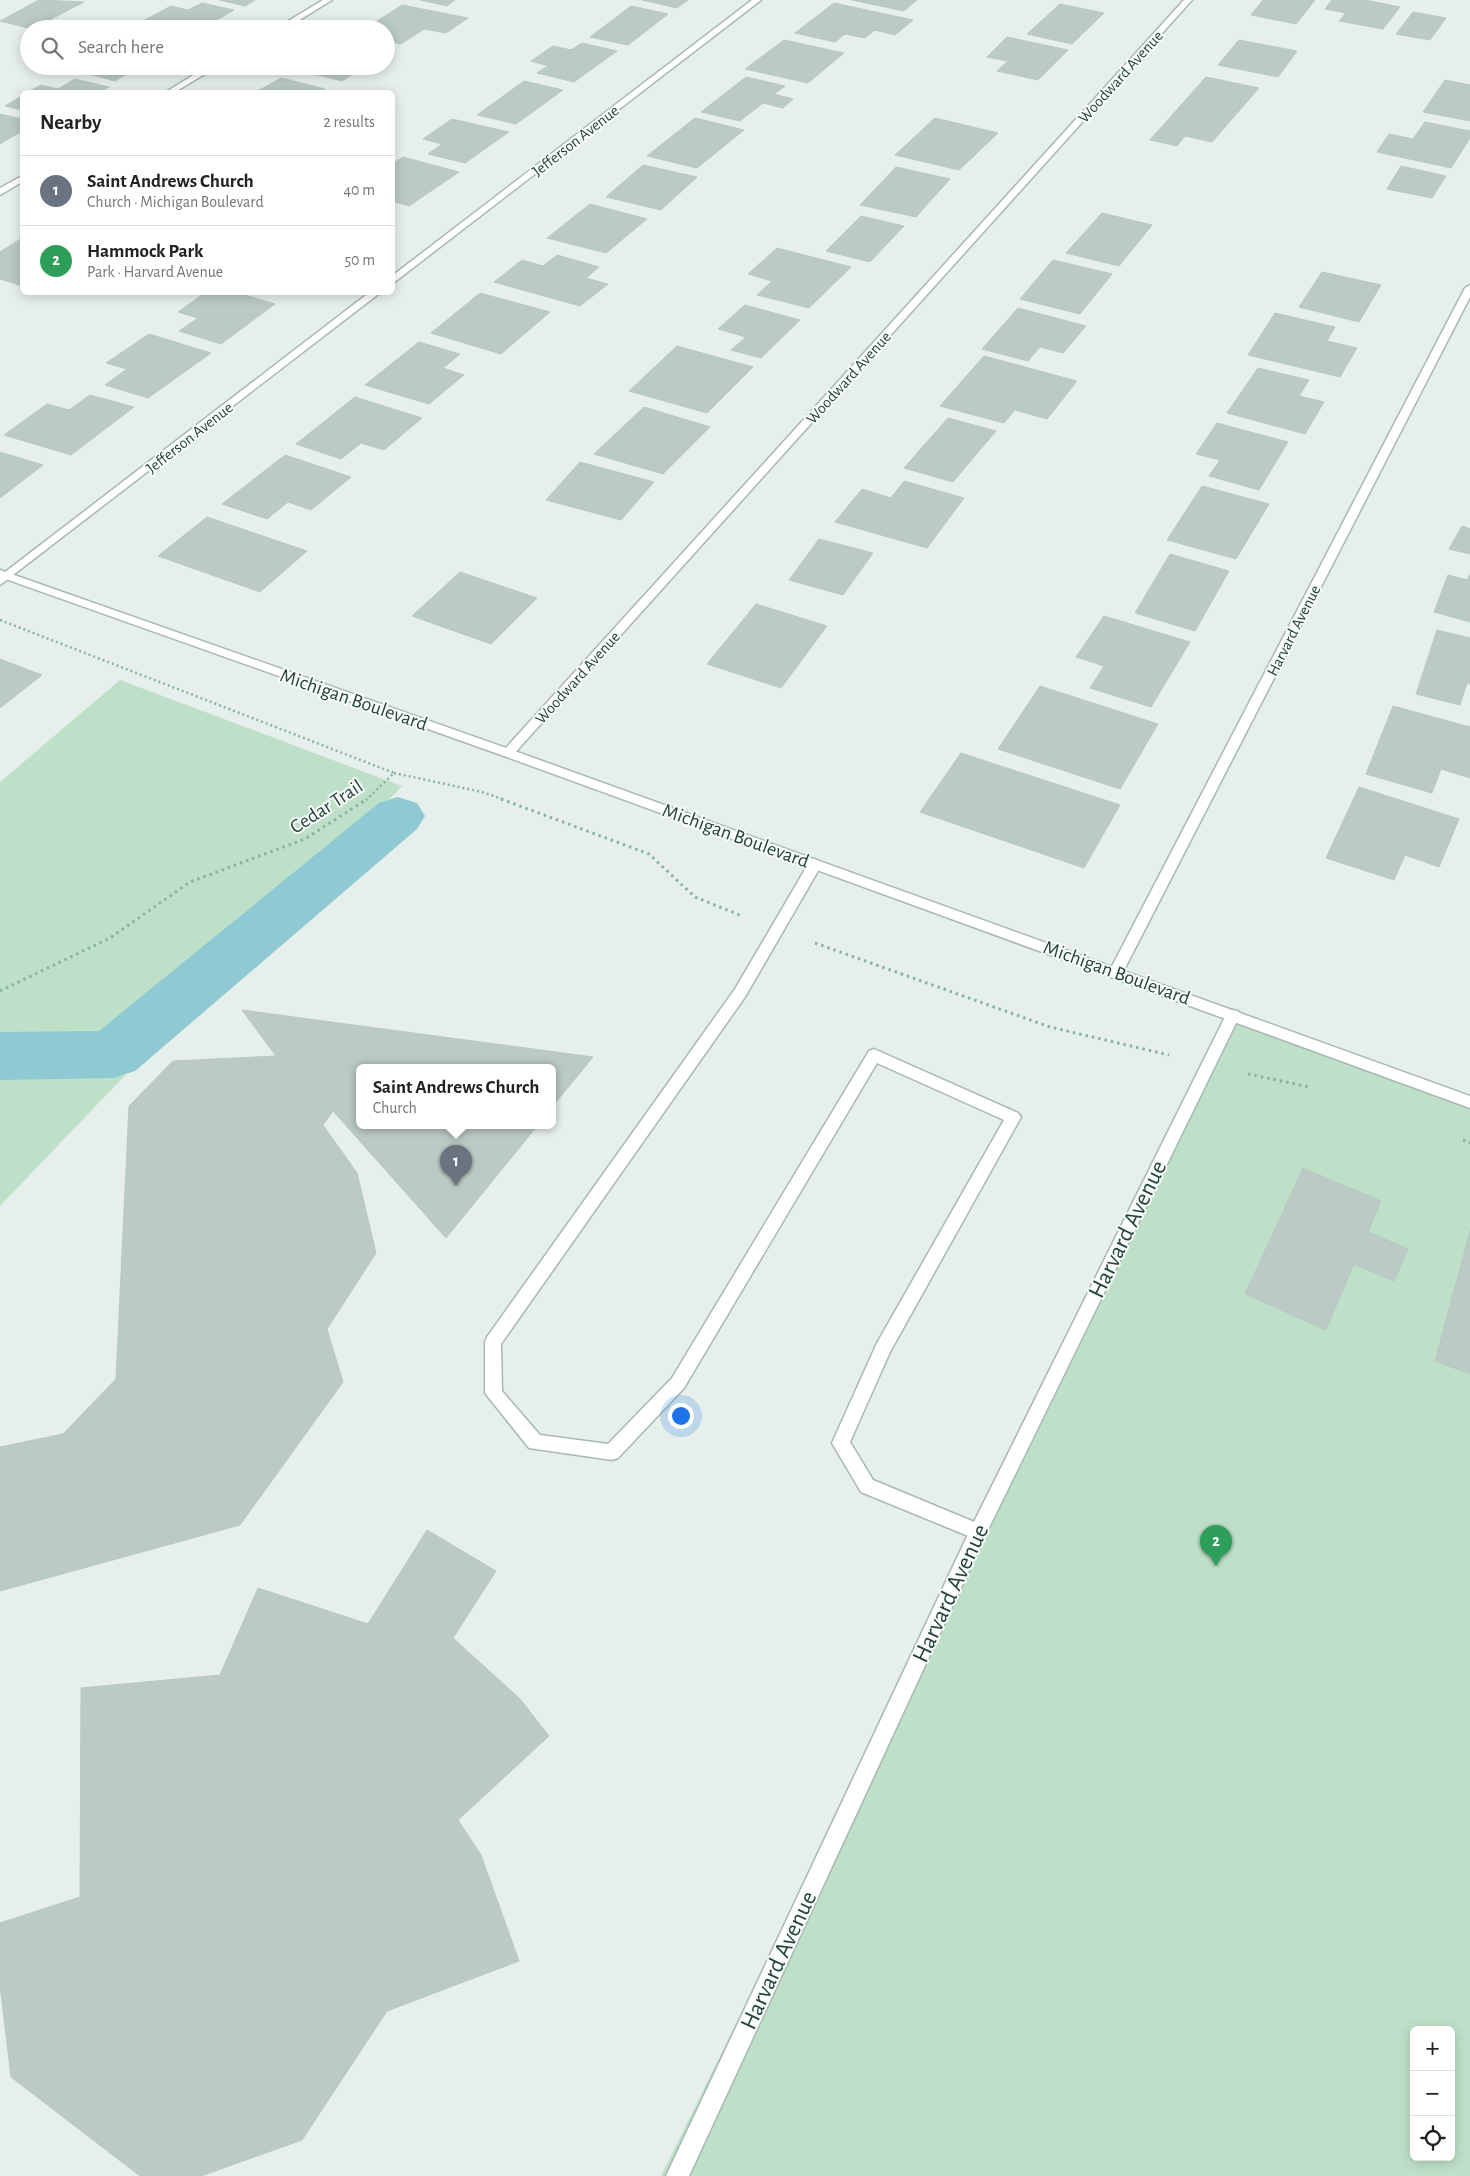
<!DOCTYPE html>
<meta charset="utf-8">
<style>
:root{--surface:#fff;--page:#f2f2f2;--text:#222;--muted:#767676;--line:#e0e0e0;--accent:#7c3aed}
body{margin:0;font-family:"Alegreya Sans",sans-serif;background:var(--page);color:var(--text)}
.controls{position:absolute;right:15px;bottom:15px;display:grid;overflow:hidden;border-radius:8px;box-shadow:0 2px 12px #0003}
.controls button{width:45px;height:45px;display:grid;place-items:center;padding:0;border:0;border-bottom:1px solid var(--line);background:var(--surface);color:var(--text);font:25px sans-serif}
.you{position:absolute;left:680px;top:1415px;width:18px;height:18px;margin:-12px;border:4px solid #fff;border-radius:50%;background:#1a73e8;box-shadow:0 0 0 8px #1a73e833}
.badge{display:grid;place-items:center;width:32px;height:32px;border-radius:50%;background:var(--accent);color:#fff;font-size:16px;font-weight:700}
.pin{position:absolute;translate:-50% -41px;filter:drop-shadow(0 1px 2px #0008)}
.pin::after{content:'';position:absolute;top:26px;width:18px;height:15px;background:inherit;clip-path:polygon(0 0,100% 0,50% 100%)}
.popup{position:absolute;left:356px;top:1064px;width:200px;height:65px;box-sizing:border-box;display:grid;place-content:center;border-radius:8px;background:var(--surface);filter:drop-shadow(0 1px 4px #0005);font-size:16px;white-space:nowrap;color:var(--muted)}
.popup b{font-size:19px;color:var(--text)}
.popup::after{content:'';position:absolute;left:50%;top:100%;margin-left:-10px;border:10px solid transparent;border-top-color:var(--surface)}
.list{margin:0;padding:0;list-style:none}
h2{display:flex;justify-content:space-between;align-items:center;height:65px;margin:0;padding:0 20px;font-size:21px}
h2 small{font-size:16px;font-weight:400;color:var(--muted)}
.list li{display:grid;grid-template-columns:32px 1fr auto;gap:15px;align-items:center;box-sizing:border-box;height:70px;padding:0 20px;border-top:1px solid var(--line)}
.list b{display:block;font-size:19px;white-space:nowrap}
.list p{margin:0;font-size:16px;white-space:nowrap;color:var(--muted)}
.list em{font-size:16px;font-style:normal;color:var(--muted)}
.icon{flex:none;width:28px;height:28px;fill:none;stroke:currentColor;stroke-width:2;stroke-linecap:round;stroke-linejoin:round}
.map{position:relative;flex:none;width:1470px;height:2176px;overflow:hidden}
.search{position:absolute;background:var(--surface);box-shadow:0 2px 12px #0003;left:20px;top:20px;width:375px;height:55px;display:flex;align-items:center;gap:12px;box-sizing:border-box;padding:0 18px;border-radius:28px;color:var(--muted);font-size:19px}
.panel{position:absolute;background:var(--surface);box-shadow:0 2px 12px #0003;left:20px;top:90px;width:375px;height:205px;border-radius:8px}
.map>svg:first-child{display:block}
.green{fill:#bfe0c8;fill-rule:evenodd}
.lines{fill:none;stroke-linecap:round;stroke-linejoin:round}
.canal{fill:#8ec9d4;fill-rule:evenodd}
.building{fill:#bbcac4;stroke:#b8c9c2}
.service-casing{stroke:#a8b8b2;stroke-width:3}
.minor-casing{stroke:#a8b8b2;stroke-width:3}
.tertiary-casing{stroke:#a8b8b2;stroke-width:3}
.path-far1{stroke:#86b3a5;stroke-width:2.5;stroke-dasharray:2 3;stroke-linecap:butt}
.path{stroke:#86b3a5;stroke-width:3;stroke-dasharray:2.5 4;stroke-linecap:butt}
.service{fill:#fff;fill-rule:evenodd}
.minor{fill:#fff;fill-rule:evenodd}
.tertiary{fill:#fff;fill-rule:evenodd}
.labels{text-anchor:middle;stroke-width:4;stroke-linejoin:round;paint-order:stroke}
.far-street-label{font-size:16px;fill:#24423a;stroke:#f7fbf9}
.street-label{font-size:20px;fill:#24423a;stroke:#f7fbf9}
.near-street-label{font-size:24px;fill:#24423a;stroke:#f7fbf9}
</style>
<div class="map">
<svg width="1470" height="2176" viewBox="0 0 1470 2176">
<rect width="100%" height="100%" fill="#e6efeb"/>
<path class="green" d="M 120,680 L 402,786 L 0,1206 L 0,782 Z
M 1233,1015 L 1470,1102 L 1470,2176 L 661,2176 ZM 1414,2030 L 1451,2030 L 1451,2157 L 1414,2157 Z"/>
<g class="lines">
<path class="canal" d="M 398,797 L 417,803 L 425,816 L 417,829 L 135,1071 L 113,1078 L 0,1080 L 0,1032 L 99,1031 L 379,803 Z"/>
</g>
<path class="building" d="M 39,0 L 84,2 L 32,29 L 0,21 Z
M 219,0 L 255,0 L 245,6 Z
M 420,0 L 455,0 L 447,6 Z
M 642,0 L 688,0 L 677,8 Z
M 852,0 L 917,0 L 904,11 Z
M 1263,0 L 1315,0 L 1296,24 L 1251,15 Z
M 1332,0 L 1365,0 L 1400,7 L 1383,29 L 1339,21 L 1346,13 L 1325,9 Z
M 202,3 L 234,10 L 201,29 L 152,29 L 159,25 L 143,21 L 171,6 L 188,10 Z
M 834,3 L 913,20 L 895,35 L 875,30 L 865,38 L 845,34 L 835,42 L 795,33 Z
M 1060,4 L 1104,13 L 1072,44 L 1027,34 Z
M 402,5 L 468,18 L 446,33 L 424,29 L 401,44 L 386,41 L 386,29 L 365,29 Z
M 631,6 L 668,14 L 628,45 L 590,37 Z
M 1413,12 L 1446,18 L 1430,40 L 1396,34 Z
M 1007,37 L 1068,50 L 1038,80 L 997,71 L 1008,61 L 987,57 Z
M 784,40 L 844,53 L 808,83 L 745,69 Z
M 1239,40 L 1297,51 L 1278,77 L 1218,65 Z
M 582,43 L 617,51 L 574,82 L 537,73 L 548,66 L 531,61 L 553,46 L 571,50 Z
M 70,66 L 141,66 L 115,81 L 66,68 Z
M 299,66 L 366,66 L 342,81 L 294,69 Z
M 746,77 L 785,86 L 774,94 L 793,99 L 783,108 L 763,103 L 740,121 L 701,112 Z
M 1206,77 L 1259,88 L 1212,142 L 1185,136 L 1177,146 L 1150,140 Z
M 281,78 L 325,89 L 319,92 L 256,92 Z
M 75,79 L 109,87 L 100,92 L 28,92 L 41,85 L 58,89 Z
M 1445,80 L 1470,85 L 1470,121 L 1423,112 Z
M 524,81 L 563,90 L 516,124 L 477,115 Z
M 22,96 L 22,110 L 5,106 Z
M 0,114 L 22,119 L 22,131 L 0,144 Z
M 695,118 L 744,130 L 697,168 L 647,156 Z
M 935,118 L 998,133 L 959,170 L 895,155 Z
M 452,119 L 509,132 L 465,163 L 428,154 L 442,144 L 423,139 Z
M 1425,122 L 1470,131 L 1470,138 L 1451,168 L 1377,152 L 1389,134 L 1413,139 Z
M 403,157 L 459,172 L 409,206 L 392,201 L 392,164 Z
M 643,165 L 697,177 L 661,210 L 606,197 Z
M 1401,166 L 1446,176 L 1432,198 L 1387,189 Z
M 896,167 L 950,179 L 916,217 L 860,205 Z
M 590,204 L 647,219 L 606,253 L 547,238 Z
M 1102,213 L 1152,225 L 1119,266 L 1066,253 Z
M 861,216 L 904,226 L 870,262 L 826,251 Z
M 22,238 L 22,286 L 0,279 L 0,252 Z
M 777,248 L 851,267 L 809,308 L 757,295 L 772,281 L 748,274 Z
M 557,255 L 599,267 L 586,278 L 608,284 L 580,306 L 494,282 L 522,260 L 543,266 Z
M 1053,260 L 1112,274 L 1080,314 L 1020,299 Z
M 1322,272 L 1381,285 L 1359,322 L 1299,307 Z
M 206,292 L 235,292 L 275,304 L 221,344 L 179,331 L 198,318 L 178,312 Z
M 480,293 L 550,312 L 501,354 L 431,333 Z
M 745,305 L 800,320 L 761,358 L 731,350 L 746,337 L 718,329 Z
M 1018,308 L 1086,326 L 1063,353 L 1040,347 L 1028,361 L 982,349 Z
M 1275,313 L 1335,327 L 1327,341 L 1357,348 L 1340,377 L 1248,355 Z
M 149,334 L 211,353 L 148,398 L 105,385 L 127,369 L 106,363 Z
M 419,342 L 460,354 L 443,368 L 464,375 L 429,404 L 365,385 Z
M 677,346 L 753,367 L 707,413 L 629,391 Z
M 984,356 L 1077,381 L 1047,419 L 1015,410 L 1004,423 L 940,406 Z
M 1258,368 L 1309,380 L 1299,396 L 1324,402 L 1305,434 L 1227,413 Z
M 90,395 L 134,407 L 71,455 L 4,435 L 47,404 L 69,410 Z
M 355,397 L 422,418 L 384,450 L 361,443 L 341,459 L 296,444 Z
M 644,407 L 710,427 L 663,474 L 594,454 Z
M 948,418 L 996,431 L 953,482 L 904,468 Z
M 1217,423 L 1288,442 L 1259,490 L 1209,476 L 1220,460 L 1196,454 Z
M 0,452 L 43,465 L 0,498 Z
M 285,455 L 351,477 L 311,510 L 288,502 L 267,519 L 222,504 Z
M 580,462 L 654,482 L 621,520 L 546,500 Z
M 904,481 L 964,498 L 927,548 L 835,522 L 862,489 L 891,498 Z
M 1202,486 L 1269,504 L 1236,559 L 1167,540 Z
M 207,517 L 307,551 L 260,592 L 158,556 Z
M 1462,526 L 1470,529 L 1470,554 L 1449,549 Z
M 819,539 L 873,553 L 843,595 L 789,580 Z
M 1170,554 L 1229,571 L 1195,631 L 1135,613 Z
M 460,572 L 537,598 L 491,644 L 412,616 Z
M 1470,574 L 1470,622 L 1434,612 L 1448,575 L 1467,580 Z
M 756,604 L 827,626 L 781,688 L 707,664 Z
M 1104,616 L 1190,642 L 1151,707 L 1090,688 L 1104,666 L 1076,657 Z
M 1437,630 L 1470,638 L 1470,684 L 1467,683 L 1460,705 L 1416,694 Z
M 0,659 L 42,675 L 0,708 Z
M 1040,686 L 1158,724 L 1120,789 L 998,749 Z
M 1393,706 L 1470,727 L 1470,778 L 1441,769 L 1432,793 L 1366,774 Z
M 961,753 L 1120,805 L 1084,868 L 920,812 Z
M 1359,787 L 1459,819 L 1439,867 L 1405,855 L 1394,880 L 1326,858 Z
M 242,1010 L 593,1057 L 552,1107 L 552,1067 L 360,1067 L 360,1125 L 538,1125 L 446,1238 L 333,1111 L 323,1125 L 357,1173 L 376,1253 L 327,1329 L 343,1382 L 240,1525 L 0,1591 L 0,1447 L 63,1434 L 116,1379 L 129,1106 L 173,1061 L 276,1056 Z
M 1303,1168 L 1381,1201 L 1368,1232 L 1408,1249 L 1394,1281 L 1354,1264 L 1326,1330 L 1245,1294 Z
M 1470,1231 L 1470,1374 L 1435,1361 Z
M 427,1530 L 496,1571 L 453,1638 L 520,1699 L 549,1736 L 458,1820 L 481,1855 L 519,1961 L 387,2011 L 302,2140 L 201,2176 L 140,2176 L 11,2077 L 0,1985 L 0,1923 L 80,1897 L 81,1688 L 220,1675 L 258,1588 L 368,1624 Z"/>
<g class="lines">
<g class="service-casing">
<path id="service" d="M 815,859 L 822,864 L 745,997 L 501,1344 L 502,1391 L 540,1435 L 608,1444 L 672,1378 L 869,1051 L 874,1049 L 1018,1113 L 1021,1117 L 890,1352 L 850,1442 L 873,1480 L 984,1526 L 987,1532 L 984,1538 L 978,1540 L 861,1492 L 832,1443 L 877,1343 L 1004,1120 L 877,1063 L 684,1388 L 618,1458 L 612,1460 L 529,1448 L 485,1393 L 485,1342 L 487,1337 L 735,989 L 810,861 Z"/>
</g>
<g class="minor-casing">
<path id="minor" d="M 323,0 L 332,0 L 285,29 L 275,29 Z
M 752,0 L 761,0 L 392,284 L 392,276 Z
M 1184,0 L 1192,0 L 512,756 L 504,756 L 502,753 L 504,750 Z
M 208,66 L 218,66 L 175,92 L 166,92 Z
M 22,176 L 22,182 L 0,195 L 0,188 Z
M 1470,285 L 1470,297 L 1123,972 L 1121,976 L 1111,976 L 1109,972 L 1465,288 Z
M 370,292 L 381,292 L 0,585 L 0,576 Z
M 1233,1010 L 1238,1011 L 1240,1015 L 984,1538 L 689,2176 L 666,2176 L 972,1526 L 1226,1015 L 1228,1011 Z"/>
</g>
<g class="tertiary-casing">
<path id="tertiary" d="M 0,570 L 512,750 L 1470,1096 L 1470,1108 L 504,756 L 0,577 Z"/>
</g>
<path class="path-far1" d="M 0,620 L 394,773 L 366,800
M 394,773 L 482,792 L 505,800"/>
<path class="path" d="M 501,799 L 649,854 L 695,897 L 742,916
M 815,943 L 1050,1027 L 1169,1055
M 0,991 L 110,938 L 190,882 L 305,839 L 367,799
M 1248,1074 L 1310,1087
M 1463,1140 L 1470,1143"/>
<use href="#service" class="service"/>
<use href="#minor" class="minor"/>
<use href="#tertiary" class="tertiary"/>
</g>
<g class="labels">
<g class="far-street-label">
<text transform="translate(1120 76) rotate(-48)" y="6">Woodward Avenue</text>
<text transform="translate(575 140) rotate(-38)" y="6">Jefferson Avenue</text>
<text transform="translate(848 377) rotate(-48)" y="6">Woodward Avenue</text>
<text transform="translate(189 437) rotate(-38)" y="6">Jefferson Avenue</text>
<text transform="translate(1293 630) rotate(-63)" y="6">Harvard Avenue</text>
<text transform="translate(577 677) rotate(-48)" y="6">Woodward Avenue</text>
</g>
<g class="street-label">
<text transform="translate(354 699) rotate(19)" y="7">Michigan Boulevard</text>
<text transform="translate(326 806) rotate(-33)" y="7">Cedar Trail</text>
<text transform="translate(736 835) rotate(20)" y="7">Michigan Boulevard</text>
<text transform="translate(1117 972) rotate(20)" y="7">Michigan Boulevard</text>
</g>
<g class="near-street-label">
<text transform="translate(1127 1229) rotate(-64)" y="8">Harvard Avenue</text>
<text transform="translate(950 1593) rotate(-65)" y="8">Harvard Avenue</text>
<text transform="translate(778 1960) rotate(-65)" y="8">Harvard Avenue</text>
</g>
</g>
</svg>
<div class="controls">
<button>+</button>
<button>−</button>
<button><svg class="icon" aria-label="locate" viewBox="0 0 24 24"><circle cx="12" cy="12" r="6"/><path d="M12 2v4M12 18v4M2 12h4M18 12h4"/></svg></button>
</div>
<div class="you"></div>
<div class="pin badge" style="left:456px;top:1186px;background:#6b7280">1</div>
<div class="popup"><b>Saint Andrews Church</b>Church</div>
<div class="pin badge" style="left:1216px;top:1566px;background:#2e9e5b">2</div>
<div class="search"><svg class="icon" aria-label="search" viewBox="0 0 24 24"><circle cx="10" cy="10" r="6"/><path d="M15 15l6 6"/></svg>Search here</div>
<section class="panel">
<h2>Nearby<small>2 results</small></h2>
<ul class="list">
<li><span class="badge" style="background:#6b7280">1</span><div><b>Saint Andrews Church</b><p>Church · Michigan Boulevard</p></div><em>40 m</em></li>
<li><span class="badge" style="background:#2e9e5b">2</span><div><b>Hammock Park</b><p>Park · Harvard Avenue</p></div><em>50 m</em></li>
</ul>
</section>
</div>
